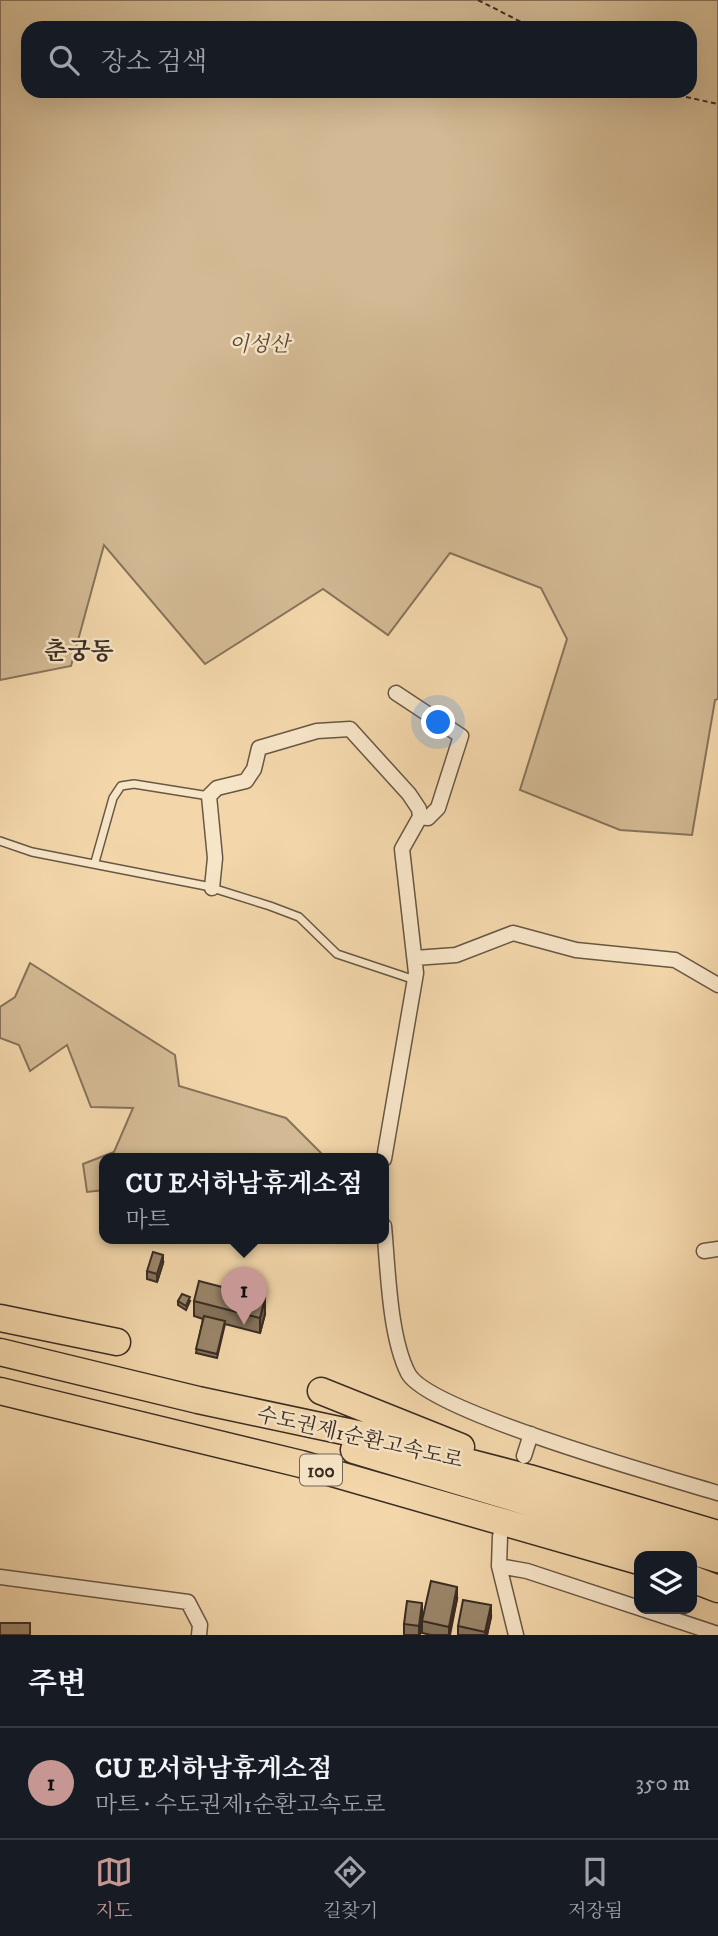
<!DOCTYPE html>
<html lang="ko">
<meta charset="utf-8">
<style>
:root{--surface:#171b24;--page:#242831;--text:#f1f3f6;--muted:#9ea1a6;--line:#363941;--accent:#c59692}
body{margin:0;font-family:"IM FELL DW Pica","Noto Serif KR",serif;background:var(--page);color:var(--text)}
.controls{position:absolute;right:21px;bottom:21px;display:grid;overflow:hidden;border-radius:14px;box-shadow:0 7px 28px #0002}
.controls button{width:63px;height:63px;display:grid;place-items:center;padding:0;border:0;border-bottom:2px solid var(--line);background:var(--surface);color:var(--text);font:35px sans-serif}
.you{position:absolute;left:439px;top:723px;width:24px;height:24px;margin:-18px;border:5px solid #fff;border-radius:50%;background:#1a73e8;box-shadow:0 0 0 10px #1a73e833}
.badge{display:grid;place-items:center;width:46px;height:46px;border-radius:50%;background:var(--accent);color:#111;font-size:23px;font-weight:700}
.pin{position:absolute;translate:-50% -58px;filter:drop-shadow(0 2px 4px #0008)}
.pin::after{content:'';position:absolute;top:37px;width:24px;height:21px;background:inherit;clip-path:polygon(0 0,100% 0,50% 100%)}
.popup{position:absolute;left:99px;top:1153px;width:290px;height:91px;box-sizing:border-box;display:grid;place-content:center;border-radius:14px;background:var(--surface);filter:drop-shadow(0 2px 5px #0005);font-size:23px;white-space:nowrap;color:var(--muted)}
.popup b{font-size:26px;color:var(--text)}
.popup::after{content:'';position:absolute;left:50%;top:100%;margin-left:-14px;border:14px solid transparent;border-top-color:var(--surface)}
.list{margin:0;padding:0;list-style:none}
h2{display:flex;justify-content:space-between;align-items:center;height:91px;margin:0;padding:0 28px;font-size:30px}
h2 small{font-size:23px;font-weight:400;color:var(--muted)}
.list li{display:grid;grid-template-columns:46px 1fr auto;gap:21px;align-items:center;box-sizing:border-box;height:112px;padding:0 28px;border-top:2px solid var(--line)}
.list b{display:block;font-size:26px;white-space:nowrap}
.list p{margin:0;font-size:23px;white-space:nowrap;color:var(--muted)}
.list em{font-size:23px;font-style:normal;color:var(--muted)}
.icon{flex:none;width:38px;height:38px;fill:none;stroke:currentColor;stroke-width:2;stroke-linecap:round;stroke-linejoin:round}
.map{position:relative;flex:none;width:718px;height:1635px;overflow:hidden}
.search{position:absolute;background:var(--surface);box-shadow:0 7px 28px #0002;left:21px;right:21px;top:21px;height:77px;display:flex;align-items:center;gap:18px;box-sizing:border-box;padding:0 24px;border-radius:21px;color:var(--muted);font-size:26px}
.sheet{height:203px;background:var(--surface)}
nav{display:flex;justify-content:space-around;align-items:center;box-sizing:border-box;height:98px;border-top:2px solid var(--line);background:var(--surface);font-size:19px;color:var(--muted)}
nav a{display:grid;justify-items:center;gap:4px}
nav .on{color:var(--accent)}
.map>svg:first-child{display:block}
.green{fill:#d3ba94;stroke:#86735b;stroke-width:2;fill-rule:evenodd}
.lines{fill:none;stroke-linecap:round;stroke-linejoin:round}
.service-casing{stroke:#685744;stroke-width:10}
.minor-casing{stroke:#685744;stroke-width:17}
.motorway-casing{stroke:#392c22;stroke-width:29}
.path{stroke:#392c22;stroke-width:2;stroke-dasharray:5 3.5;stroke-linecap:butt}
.service{stroke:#f7e5c8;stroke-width:7}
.minor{stroke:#f7e5c8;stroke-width:14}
.motorway{stroke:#f3d7ab;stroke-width:26}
.wall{fill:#84725a;stroke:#392c22;stroke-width:2}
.shaded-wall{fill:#6c5d4a;stroke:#392c22;stroke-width:2}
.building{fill:#9a8569;stroke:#392c22;stroke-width:2}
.labels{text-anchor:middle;stroke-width:5;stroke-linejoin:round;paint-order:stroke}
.shield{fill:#f7e5c8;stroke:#726454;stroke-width:2}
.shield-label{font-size:19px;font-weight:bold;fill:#392c22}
.park-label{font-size:21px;font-style:italic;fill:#584839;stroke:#f7e5c8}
.street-label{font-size:21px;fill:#392c22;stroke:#f7e5c8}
.quarter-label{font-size:24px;font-weight:bold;fill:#392c22;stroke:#f7e5c8}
</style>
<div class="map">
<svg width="718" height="1635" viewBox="0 0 718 1635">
<rect width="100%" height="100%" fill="#f3d7ab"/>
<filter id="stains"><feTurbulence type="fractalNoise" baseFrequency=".00286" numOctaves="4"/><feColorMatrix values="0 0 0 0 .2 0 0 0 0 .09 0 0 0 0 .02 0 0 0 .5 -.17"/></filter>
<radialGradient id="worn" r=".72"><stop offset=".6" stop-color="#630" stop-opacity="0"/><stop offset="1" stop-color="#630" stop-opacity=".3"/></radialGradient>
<path class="green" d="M 0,0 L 718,0 L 718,699 L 715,700 L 692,835 L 620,830 L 520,790 L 567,639 L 541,588 L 450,553 L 388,635 L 323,589 L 205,664 L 104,545 L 71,666 L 0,680 ZM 28,28 L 690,28 L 690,91 L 28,91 Z
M 30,963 L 175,1055 L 179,1086 L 286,1118 L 327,1159 L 104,1159 L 104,1190 L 87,1192 L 83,1164 L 114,1152 L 133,1108 L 91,1107 L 67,1045 L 30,1071 L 19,1045 L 0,1038 L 0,1007 L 15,997 Z"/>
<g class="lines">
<g class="service-casing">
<path id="service" d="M 0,841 L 32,852 L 206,886 L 270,906 L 299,917 L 337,954 L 415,980
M 95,862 L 113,798 L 121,786 L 134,784 L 209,796"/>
</g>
<g class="minor-casing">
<path id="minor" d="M 396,693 L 461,736 L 438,808 L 428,818 L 420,817
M 212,888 L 215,858 L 209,796 L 217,788 L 246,781 L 254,769 L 259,748 L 317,731 L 350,729 L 409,794 L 419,809 L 420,817 L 402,849 L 416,973 L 384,1159
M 415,958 L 456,955 L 513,933 L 576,950 L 675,960 L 718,985
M 384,1226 C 388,1268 389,1335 408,1373 C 427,1411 668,1478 718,1493
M 704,1251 L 718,1249
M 524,1456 L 531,1434
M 499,1566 L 500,1536
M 0,1577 L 188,1602 L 200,1625 L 199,1635
M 516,1635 L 499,1566 L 527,1571 L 718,1634"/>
</g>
<g class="motorway-casing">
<path id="motorway" d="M 0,1318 L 117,1342
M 0,1352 L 198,1400 L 367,1436 L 529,1478 L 718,1534
M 0,1391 L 301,1464 L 639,1561
M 321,1391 L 461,1447
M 354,1450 L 718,1559
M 692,1579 L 718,1589"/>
</g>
<path class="path" d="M 478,0 L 533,28
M 680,91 L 686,97 L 718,104"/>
<use href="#service" class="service"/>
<use href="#minor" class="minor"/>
<use href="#motorway" class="motorway"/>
</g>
<path class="wall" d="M 163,1263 L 157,1282 L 147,1279 L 147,1271 Z
M 178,1301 L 190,1301 L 186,1310 L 178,1305 Z
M 194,1301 L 265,1314 L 260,1333 L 225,1324 L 217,1358 L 196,1353 L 203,1319 L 194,1316 Z
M 457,1599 L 450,1635 L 431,1635 L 422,1633 L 422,1621 Z
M 422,1615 L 420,1635 L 404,1635 L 404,1624 Z
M 491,1617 L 487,1635 L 458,1635 L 458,1626 Z"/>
<path class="shaded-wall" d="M 163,1255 L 163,1263 L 157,1282 L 157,1274 Z
M 265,1298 L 265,1314 L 260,1333 L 260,1318 Z
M 457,1587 L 457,1599 L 449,1635 L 449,1627 Z
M 422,1603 L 422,1615 L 419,1635 L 419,1626 Z
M 491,1605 L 491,1617 L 487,1635 L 485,1635 Z"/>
<path class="building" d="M 153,1252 L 163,1255 L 157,1274 L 147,1271 Z
M 199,1281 L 265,1298 L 260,1318 L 194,1301 Z
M 182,1294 L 190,1297 L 186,1306 L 178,1301 Z
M 204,1316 L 225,1321 L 217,1354 L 196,1349 Z
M 431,1581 L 457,1587 L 449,1627 L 422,1621 Z
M 463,1600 L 491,1605 L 485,1632 L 458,1626 Z
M 407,1601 L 422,1603 L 419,1626 L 404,1624 Z
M 0,1623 L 30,1623 L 30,1635 L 0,1635 Z"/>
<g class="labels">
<rect class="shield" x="300" y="1454.5" width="42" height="31" rx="5"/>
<g class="shield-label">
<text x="321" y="1477">100</text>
</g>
<g class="park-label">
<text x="259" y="351">이성산</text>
</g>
<g class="street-label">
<text transform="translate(360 1437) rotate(13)" y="7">수도권제1순환고속도로</text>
</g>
<g class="quarter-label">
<text x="79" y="659">춘궁동</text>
</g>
</g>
<rect width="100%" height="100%" filter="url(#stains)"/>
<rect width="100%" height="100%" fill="url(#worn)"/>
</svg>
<div class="controls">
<button><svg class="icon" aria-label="layers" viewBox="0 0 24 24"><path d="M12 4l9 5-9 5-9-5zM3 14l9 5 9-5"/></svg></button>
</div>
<div class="you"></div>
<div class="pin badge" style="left:244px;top:1325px">1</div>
<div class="popup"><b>CU E서하남휴게소점</b>마트</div>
<div class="search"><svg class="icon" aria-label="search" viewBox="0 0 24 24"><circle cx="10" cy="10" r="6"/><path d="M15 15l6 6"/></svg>장소 검색</div>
</div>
<section class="sheet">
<h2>주변<small></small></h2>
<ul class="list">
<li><span class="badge">1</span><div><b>CU E서하남휴게소점</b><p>마트 · 수도권제1순환고속도로</p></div><em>350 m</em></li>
</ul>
</section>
<nav>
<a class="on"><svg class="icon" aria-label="map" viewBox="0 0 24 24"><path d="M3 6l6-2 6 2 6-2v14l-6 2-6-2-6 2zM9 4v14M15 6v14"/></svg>지도</a>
<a><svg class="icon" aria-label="directions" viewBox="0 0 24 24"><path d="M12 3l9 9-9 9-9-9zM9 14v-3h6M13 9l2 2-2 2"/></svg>길찾기</a>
<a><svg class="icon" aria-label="saved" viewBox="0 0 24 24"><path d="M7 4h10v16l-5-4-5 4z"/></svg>저장됨</a>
</nav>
